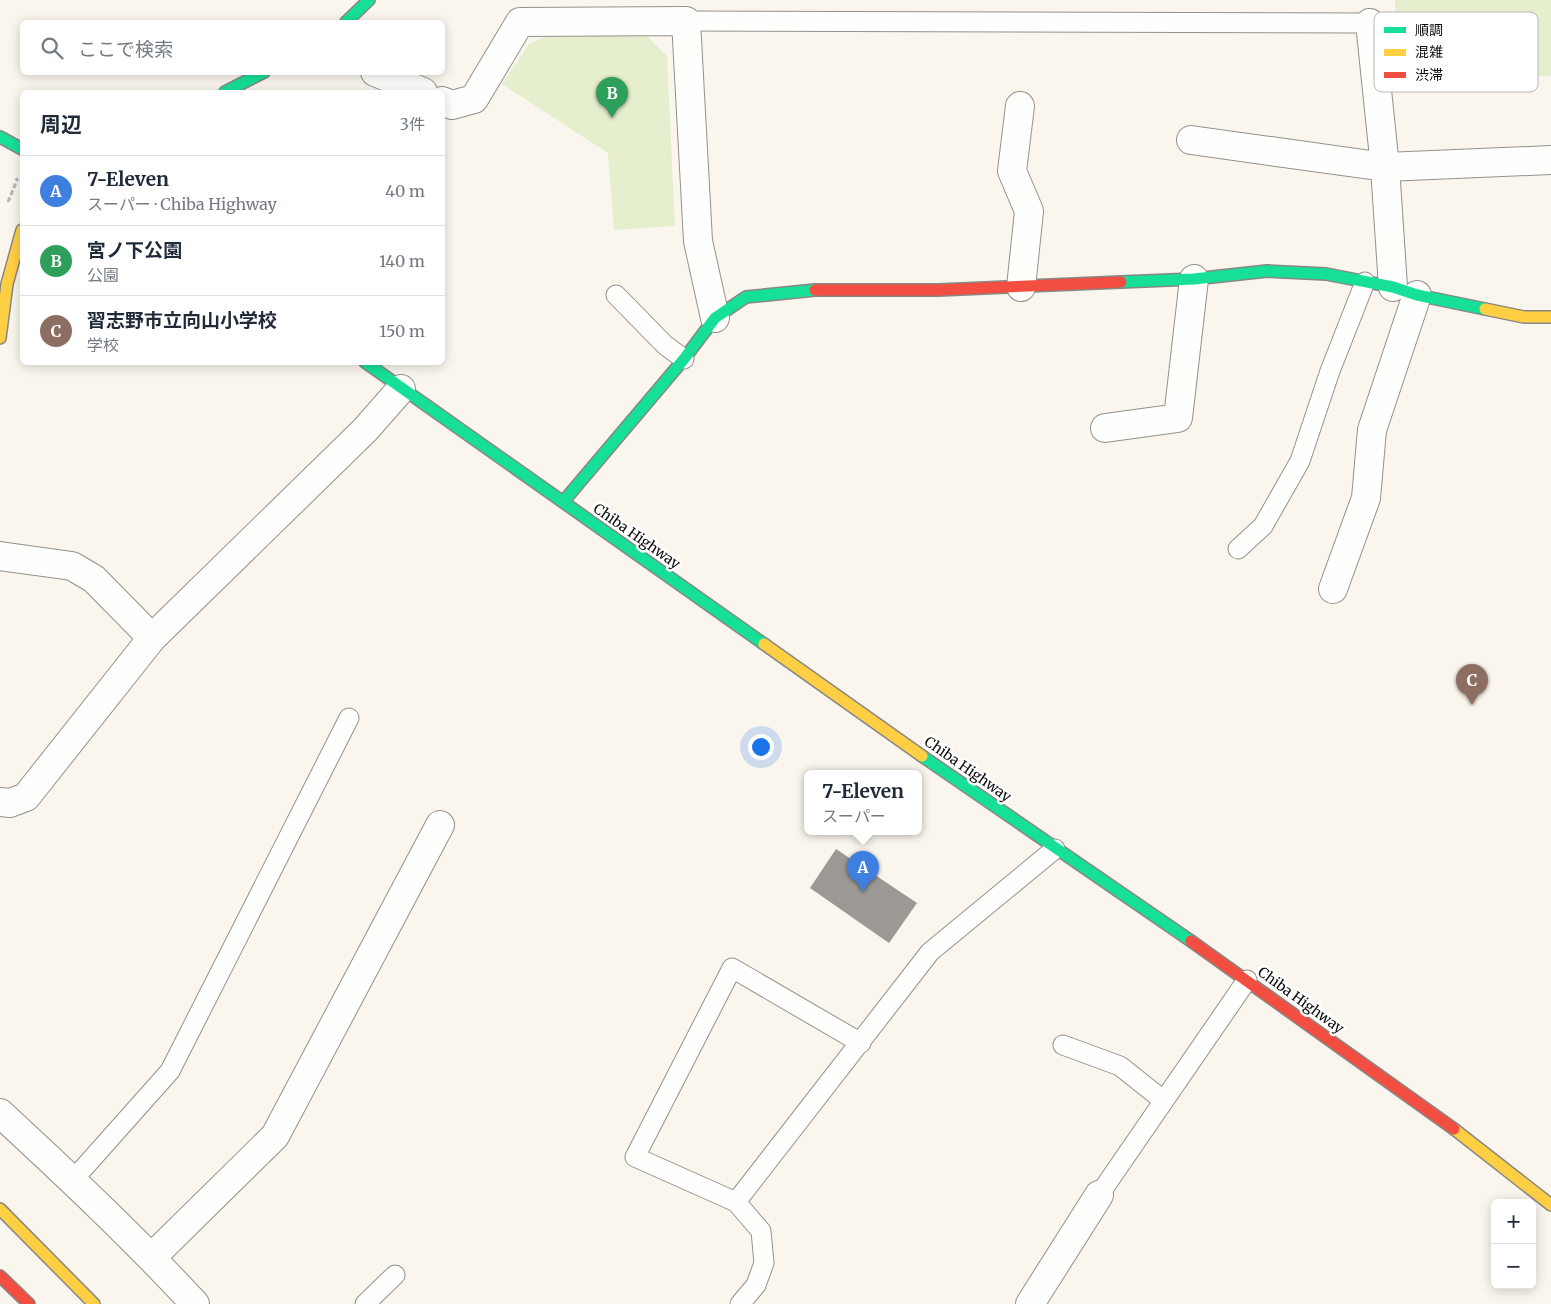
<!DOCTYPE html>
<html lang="ja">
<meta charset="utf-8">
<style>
:root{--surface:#fff;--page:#f2f2f3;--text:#1f2937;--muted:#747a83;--line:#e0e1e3;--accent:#5f5d5a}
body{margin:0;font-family:Merriweather,"Noto Sans JP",serif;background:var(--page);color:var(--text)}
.controls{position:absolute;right:15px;bottom:15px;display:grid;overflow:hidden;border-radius:8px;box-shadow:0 2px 12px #0003}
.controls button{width:45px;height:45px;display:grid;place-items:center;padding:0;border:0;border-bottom:1px solid var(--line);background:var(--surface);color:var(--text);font:25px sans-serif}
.you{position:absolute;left:760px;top:746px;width:18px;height:18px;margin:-12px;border:4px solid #fff;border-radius:50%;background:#1a73e8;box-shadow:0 0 0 8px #1a73e833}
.badge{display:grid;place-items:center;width:32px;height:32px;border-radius:50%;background:var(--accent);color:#fff;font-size:16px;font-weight:700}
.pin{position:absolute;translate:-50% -41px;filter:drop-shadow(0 1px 2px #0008)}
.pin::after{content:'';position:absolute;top:26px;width:18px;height:15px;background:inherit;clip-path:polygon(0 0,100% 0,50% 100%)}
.popup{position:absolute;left:804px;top:770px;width:118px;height:65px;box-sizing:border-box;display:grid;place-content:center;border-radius:8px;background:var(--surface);filter:drop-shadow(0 1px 4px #0005);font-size:16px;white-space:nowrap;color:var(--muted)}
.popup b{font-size:19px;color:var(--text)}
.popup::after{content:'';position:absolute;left:50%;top:100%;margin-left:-10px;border:10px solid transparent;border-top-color:var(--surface)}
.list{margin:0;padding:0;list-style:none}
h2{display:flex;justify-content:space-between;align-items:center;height:65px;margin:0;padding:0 20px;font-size:21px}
h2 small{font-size:16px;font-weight:400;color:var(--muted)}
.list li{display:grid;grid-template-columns:32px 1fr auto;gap:15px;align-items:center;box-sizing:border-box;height:70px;padding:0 20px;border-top:1px solid var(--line)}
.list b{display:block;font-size:19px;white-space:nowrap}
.list p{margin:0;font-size:16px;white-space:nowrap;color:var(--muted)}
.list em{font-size:16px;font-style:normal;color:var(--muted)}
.icon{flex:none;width:28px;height:28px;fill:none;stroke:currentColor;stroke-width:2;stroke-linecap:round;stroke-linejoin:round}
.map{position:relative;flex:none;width:1551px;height:1304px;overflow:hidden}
.search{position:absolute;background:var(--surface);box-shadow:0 2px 12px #0003;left:20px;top:20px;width:425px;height:55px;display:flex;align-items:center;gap:12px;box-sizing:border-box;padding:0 18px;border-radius:8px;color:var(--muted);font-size:19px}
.panel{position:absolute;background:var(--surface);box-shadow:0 2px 12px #0003;left:20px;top:90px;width:425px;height:275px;border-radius:8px}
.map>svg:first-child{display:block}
.park{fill:#e6efcd}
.building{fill:#9c9894}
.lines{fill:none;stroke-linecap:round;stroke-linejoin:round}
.lane-casing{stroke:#93918d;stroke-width:21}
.street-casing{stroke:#93918d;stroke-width:30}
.fast-casing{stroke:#898784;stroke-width:14}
.slow-casing{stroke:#898784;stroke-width:14}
.jam-casing{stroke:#898784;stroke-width:14}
.path{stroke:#b7b6b5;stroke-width:3;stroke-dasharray:5 2.5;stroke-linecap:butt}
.lane{stroke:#fefefc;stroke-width:19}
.street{stroke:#fefefc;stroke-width:28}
.fast{stroke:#16e098;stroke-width:11}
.slow{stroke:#ffcf43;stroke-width:11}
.jam{stroke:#f24e42;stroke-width:11}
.labels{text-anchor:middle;stroke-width:5;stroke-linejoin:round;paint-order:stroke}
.street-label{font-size:14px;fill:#0b0b0b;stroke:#fff}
.key{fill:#fff;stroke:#b6b6b6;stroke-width:1}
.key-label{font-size:14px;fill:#0b0b0b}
</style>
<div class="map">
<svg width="1551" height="1304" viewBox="0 0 1551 1304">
<rect width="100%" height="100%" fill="#faf6ee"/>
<path class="park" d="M 1395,0 L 1551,0 L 1551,76 L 1396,76 Z
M 642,31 L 667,56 L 675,226 L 614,230 L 608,153 L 502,84 L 529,44 L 555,32 Z"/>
<path class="building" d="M 836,849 L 917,903 L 889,943 L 810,888 Z"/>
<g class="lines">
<g class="lane-casing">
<path id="lane" d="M 686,21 L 1370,23
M 616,295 L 665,345 L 684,359
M 1238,549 L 1263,526 L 1300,461 L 1330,371 L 1365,282
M 1063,1045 L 1120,1066 L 1164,1101
M 73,1180 L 170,1071 L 349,718
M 1099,1195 L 1247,980
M 736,1202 L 930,952 L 1055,849
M 365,1304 L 395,1275
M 740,1304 L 756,1285 L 764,1263 L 761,1231 L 736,1202 L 635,1157 L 732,968 L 861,1043"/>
</g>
<g class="street-casing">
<path id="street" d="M 1370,23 L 1385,167 L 1393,287
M 375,72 L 423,92
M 442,101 L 452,105 L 474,99 L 520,22 L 686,21 L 698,241 L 715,318
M 1020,106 L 1012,171 L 1029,211 L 1021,287
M 1191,140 L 1385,167 L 1551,160
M 1105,428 L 1178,418 L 1194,279
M 0,556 L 72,566 L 94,579 L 152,638
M 1333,589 L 1366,498 L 1372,430 L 1417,295
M 0,802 L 10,803 L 26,797 L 152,638 L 365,430 L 401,389
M 0,1113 C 67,1175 133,1237 195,1304
M 151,1258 L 275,1136 L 440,825
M 1030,1304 L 1099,1195"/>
</g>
<g class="fast-casing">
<path id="fast" d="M 346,22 L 369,0
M 225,92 L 264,72
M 0,137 L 22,149
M 1121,282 L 1194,279 L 1267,271 L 1326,274 L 1393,287 L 1417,295 L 1485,309
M 365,362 L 764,644
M 563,502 L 684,359 L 715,318 L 746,297 L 815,290
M 922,756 L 1191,941"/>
</g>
<g class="slow-casing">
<path id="slow" d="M 1485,309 L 1524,317 L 1551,317
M 0,338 L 7,284 L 22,230
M 764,644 L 922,756
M 1454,1129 L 1551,1205
M 0,1209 L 94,1304"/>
</g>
<g class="jam-casing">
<path id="jam" d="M 815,290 L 939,290 L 1121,282
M 1191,941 L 1454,1129
M 0,1276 L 29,1304"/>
</g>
<path class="path" d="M 8,202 L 17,180 L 16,178"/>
<use href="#lane" class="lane"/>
<use href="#street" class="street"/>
<use href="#fast" class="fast"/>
<use href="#slow" class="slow"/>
<use href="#jam" class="jam"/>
</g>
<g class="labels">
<g class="street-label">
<text transform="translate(637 536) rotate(35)" y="5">Chiba Highway</text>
<text transform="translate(968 769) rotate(35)" y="5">Chiba Highway</text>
<text transform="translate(1301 1000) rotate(36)" y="5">Chiba Highway</text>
</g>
</g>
<rect x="1374" y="12" width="164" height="80" rx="8" class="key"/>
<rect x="1384" y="27" width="22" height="6" fill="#16e098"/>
<rect x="1384" y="49" width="22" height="7" fill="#ffcf43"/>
<rect x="1384" y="72" width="22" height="6" fill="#f24e42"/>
<g class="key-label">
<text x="1415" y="35">順調</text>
<text x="1415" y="57">混雑</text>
<text x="1415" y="80">渋滞</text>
</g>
</svg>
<div class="controls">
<button>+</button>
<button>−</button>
</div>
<div class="you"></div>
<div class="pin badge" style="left:863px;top:892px;background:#3f7fe0">A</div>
<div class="popup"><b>7-Eleven</b>スーパー</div>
<div class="pin badge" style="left:612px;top:118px;background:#2e9e5b">B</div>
<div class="pin badge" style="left:1472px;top:705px;background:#8d6e63">C</div>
<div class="search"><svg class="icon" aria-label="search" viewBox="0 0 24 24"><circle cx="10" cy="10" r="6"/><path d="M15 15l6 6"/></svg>ここで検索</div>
<section class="panel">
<h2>周辺<small>3件</small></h2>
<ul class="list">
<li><span class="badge" style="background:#3f7fe0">A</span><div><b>7-Eleven</b><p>スーパー · Chiba Highway</p></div><em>40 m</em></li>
<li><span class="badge" style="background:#2e9e5b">B</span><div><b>宮ノ下公園</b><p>公園</p></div><em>140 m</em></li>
<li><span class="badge" style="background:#8d6e63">C</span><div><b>習志野市立向山小学校</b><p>学校</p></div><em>150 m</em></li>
</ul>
</section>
</div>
